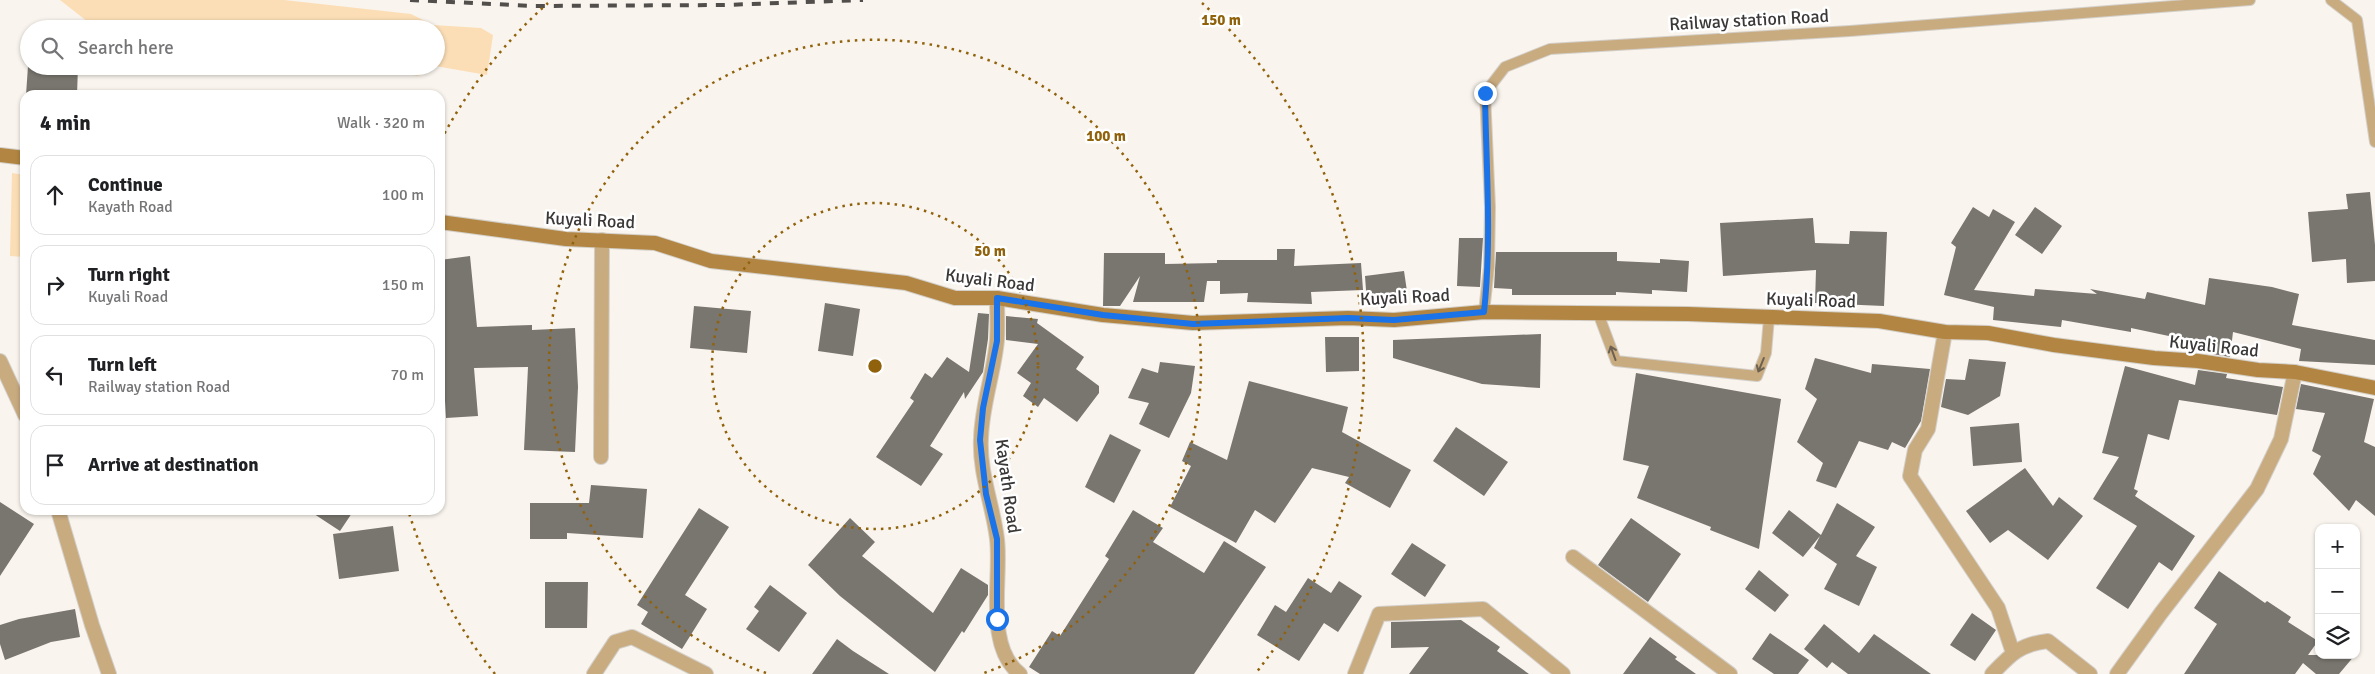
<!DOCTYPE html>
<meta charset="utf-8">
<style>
:root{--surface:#fff;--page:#f2f2f2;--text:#202124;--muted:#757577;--line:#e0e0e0}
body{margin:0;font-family:Signika,sans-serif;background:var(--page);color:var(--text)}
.controls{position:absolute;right:15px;bottom:15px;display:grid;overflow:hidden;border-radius:10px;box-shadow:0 1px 4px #0004}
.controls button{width:45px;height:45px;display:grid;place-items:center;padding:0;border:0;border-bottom:1px solid var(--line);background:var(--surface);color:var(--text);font:25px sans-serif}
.stop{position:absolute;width:15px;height:15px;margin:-11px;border:4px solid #1a73e8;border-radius:50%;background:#fff}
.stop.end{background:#1a73e8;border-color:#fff;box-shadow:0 1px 5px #0008}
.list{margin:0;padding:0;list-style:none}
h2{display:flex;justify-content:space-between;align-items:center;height:65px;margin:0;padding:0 20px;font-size:21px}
h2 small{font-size:16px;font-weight:400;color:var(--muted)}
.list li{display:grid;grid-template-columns:32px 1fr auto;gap:15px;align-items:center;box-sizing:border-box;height:80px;margin:0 10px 10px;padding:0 10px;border:1px solid var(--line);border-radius:15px}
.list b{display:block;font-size:19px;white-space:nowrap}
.list p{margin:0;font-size:16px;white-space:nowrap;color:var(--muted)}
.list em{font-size:16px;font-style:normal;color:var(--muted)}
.icon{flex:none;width:28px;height:28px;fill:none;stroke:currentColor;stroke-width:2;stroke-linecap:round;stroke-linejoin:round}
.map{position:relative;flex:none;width:2375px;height:674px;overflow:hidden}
.search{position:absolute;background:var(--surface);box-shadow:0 1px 4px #0004;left:20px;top:20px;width:425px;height:55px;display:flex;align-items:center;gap:12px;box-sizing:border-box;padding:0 18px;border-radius:28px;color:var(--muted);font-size:19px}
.panel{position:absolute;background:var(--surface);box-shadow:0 1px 4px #0004;left:20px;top:90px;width:425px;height:425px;border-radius:15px}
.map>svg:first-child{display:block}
.green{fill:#fbdeb6}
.building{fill:#79756f}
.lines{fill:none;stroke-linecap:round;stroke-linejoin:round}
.service-casing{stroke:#d3cfc9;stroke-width:12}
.minor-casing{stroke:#d3cfc9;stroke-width:16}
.secondary-casing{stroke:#d3cfc9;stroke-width:16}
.service{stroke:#c9ab80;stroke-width:10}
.minor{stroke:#c9ab80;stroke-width:14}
.secondary{stroke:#b28642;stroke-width:14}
.rail{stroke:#514e4c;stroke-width:4;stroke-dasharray:9 9;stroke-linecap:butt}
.oneway{stroke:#6d6151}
.route{stroke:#1a73e8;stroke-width:6}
.ring{fill:none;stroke:#90620c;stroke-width:2.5;stroke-dasharray:2.5 5}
.labels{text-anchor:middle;stroke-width:5;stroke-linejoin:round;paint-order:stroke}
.street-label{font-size:18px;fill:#3b3937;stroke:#fff}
.centre{fill:#90620c;stroke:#fff;stroke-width:2.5}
.ring-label{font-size:15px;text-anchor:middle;font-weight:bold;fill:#90620c;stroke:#fff;stroke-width:5;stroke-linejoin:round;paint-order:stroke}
</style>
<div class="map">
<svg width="2375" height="674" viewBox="0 0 2375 674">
<rect width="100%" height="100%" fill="#f9f4ed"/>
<path class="green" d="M 60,0 L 284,0 L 411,14 L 433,25 L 481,28 L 493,35 L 487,75 L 435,66 L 436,29 L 97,29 Z
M 368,66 L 427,66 L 418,76 Z
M 12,173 L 25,175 L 25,257 L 10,256 Z"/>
<path class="building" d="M 28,66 L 78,66 L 77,95 L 26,95 Z
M 2370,192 L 2375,245 L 2375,281 L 2347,283 L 2346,259 L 2312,262 L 2308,212 L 2348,209 L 2346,194 Z
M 1973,207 L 1989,217 L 1993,209 L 2015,222 L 1974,290 L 2034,296 L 2035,289 L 2097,294 L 2090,289 L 2145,299 L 2147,292 L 2205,305 L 2209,278 L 2272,287 L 2299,294 L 2292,325 L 2375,340 L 2375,365 L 2299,361 L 2301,349 L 2233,332 L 2230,357 L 2200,352 L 2202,343 L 2131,328 L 2131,332 L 2062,320 L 2061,327 L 1993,320 L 1994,307 L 1944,295 L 1956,247 L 1951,243 Z
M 2035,207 L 2062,226 L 2042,254 L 2015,235 Z
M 1813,218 L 1815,243 L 1849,244 L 1850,231 L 1887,232 L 1884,306 L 1815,303 L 1816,270 L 1723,276 L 1720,223 Z
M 1459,238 L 1483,238 L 1480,287 L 1457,286 Z
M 1277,249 L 1295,249 L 1294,266 L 1361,263 L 1363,290 L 1311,292 L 1312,304 L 1247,302 L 1248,293 L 1220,294 L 1220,281 L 1207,281 L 1204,302 L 1133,302 L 1140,276 L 1120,306 L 1103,306 L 1104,253 L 1165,253 L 1165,264 L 1217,263 L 1217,260 L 1277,260 Z
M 1496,252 L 1617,252 L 1617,261 L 1660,263 L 1660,259 L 1689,261 L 1687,292 L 1652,290 L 1652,294 L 1616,292 L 1616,295 L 1512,295 L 1512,289 L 1494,288 Z
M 470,256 L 477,327 L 532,325 L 532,330 L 575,328 L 578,387 L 575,452 L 524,450 L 528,367 L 474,368 L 478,416 L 446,418 L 444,384 L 442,384 L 440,364 L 440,260 Z
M 1404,271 L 1408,298 L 1367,304 L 1365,276 Z
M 825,303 L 860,309 L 853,356 L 818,351 Z
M 694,306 L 751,311 L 747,353 L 690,348 Z
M 978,313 L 989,314 L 988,339 L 983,372 L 965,399 L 964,392 L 930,446 L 943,454 L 921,486 L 876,457 L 914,401 L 910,398 L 925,373 L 932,378 L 947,357 L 969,372 Z
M 1006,316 L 1038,319 L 1037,323 L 1084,357 L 1076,369 L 1099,386 L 1099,393 L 1077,422 L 1044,398 L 1038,407 L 1023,396 L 1031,383 L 1017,373 L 1038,344 L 1006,340 Z
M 1541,334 L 1540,388 L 1482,384 L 1393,358 L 1393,340 Z
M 1325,337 L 1359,337 L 1359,371 L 1326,372 Z
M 1815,358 L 1871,373 L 1872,364 L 1930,369 L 1921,421 L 1905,448 L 1892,442 L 1888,450 L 1859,441 L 1836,488 L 1816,481 L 1823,463 L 1797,442 L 1817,399 L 1805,389 Z
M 1969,359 L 2006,362 L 2000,396 L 1968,415 L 1941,407 L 1946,379 L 1965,380 Z
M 1160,362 L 1195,366 L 1191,393 L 1169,438 L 1139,424 L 1149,403 L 1128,398 L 1142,368 L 1158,373 Z
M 2125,366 L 2195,385 L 2198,370 L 2227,374 L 2226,378 L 2283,387 L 2277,415 L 2179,400 L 2169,440 L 2148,434 L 2134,489 L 2138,491 L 2135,496 L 2195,536 L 2172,571 L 2159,562 L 2128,609 L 2096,588 L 2137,526 L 2093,499 L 2119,457 L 2102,453 Z
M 1636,373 L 1781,399 L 1759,549 L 1710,530 L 1711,527 L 1637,498 L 1649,466 L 1623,460 Z
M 1249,381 L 1348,407 L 1342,432 L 1411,470 L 1390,508 L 1345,483 L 1349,477 L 1312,468 L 1275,523 L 1255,510 L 1236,543 L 1170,507 L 1191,466 L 1182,461 L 1190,442 L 1227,460 Z
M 2301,384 L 2374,399 L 2364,442 L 2375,447 L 2375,516 L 2356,500 L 2349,511 L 2313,474 L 2321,456 L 2312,451 L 2325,413 L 2296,409 Z
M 2019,423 L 2022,462 L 1973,466 L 1970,427 Z
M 1456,427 L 1508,462 L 1484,496 L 1433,461 Z
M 1110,434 L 1141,450 L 1114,503 L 1085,487 Z
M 2025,468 L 2053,506 L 2059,497 L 2083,516 L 2048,560 L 2008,530 L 1990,543 L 1966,511 Z
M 591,485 L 647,489 L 643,538 L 567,533 L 567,539 L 530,539 L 530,503 L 589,503 Z
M 0,502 L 34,524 L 0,576 Z
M 1837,503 L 1875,527 L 1856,556 L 1877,567 L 1859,606 L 1824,589 L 1837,564 L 1814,548 L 1820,536 L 1803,557 L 1772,533 L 1789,510 L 1821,535 Z
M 699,508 L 729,527 L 685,595 L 707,609 L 682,649 L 641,624 L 648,612 L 637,605 Z
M 308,510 L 354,510 L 340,531 Z
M 1133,510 L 1163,528 L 1153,542 L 1204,573 L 1224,541 L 1266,567 L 1194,674 L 1040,674 L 1029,667 L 1052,631 L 1060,636 L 1109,559 L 1105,556 Z
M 850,518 L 875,542 L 862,556 L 933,613 L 961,568 L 988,585 L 988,595 L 964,633 L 962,631 L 935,672 L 840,596 L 808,565 Z
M 1631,518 L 1681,554 L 1648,602 L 1598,565 Z
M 393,526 L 399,571 L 339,579 L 333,534 Z
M 1412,543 L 1446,565 L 1425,597 L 1391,574 Z
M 1759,570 L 1789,595 L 1775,612 L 1745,589 Z
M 2219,571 L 2265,603 L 2267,601 L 2291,617 L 2288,622 L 2318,641 L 2308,655 L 2355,655 L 2339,674 L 2316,674 L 2303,663 L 2295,674 L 2184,674 L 2217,624 L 2194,608 Z
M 1308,578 L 1331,593 L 1339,581 L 1362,596 L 1338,632 L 1324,623 L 1299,661 L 1257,635 L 1275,605 L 1286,612 Z
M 545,582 L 588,582 L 587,628 L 545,628 Z
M 770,585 L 807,613 L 779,652 L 746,629 L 759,611 L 754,607 Z
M 75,609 L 80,637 L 51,642 L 5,660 L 0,644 L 0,625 L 19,619 Z
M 1972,613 L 1996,630 L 1975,661 L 1950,645 Z
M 1461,620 L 1500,647 L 1497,651 L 1529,674 L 1409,674 L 1429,647 L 1391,648 L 1391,622 Z
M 1824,624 L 1859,653 L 1874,634 L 1931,674 L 1848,674 L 1832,662 L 1827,668 L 1804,649 Z
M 1770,633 L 1809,660 L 1798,674 L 1774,674 L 1752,659 Z
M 1650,637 L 1677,657 L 1675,659 L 1696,674 L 1623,674 Z
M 837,639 L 853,651 L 889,674 L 812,674 Z"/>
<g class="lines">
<g class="service-casing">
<path id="service" d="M 2331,0 L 2357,20 L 2375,142
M 1484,312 L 1489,267 L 1490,207 L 1485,93 L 1505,67 L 1550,49 L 1850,31 L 2250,0
M 1598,313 L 1616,361 L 1757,376 L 1766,353 L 1769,318"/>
</g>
<g class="minor-casing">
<path id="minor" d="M 997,298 C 997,312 998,326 997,340 C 994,373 982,404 981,438 C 979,473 993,505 997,539 C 1002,578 984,646 1020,674
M 1945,332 L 1928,429 L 1915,450 L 1910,476 L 1998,608 L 2013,653
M 0,361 L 25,415
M 601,457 L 602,240
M 58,510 L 92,625 L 109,674
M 1573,557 L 1730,674
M 594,674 L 615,642 L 632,637 L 706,674
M 1355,674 L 1379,614 L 1483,609 L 1563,674
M 1992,674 C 2010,655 2020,644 2048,641 L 2090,674
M 2117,674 L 2161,613 L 2257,489 L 2281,439 L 2295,372"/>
</g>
<g class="secondary-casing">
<path id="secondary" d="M 0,155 L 25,158
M 440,222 L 566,239 L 655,243 L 711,261 L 906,283 L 955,298 L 997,298 L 1103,315 L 1193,323 L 1348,318 L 1394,320 L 1484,312 L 1688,314 L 1879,321 L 1945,332 L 1988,333 L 2054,345 L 2154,358 L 2198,361 L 2258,370 L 2295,372 L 2375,388"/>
</g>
<use href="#service" class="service"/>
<use href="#minor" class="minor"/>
<use href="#secondary" class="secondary"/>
<path class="rail" d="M 410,0 L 534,6 L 724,5 L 863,0"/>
</g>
<defs><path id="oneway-shaft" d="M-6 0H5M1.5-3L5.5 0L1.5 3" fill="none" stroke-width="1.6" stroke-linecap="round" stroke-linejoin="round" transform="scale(1.25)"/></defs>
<g class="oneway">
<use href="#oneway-shaft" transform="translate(1613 353) rotate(-110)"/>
<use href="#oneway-shaft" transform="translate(1761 365) rotate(112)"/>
</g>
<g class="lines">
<path class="route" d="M 997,619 L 997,539 L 986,494 L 980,440 L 983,408 L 997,341 L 997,298 L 1103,315 L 1193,324 L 1348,318 L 1394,320 L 1484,312 C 1492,238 1486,167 1485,93"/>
</g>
<g class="ring">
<circle cx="875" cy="366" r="163"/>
<path d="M766 673A326 326 0 1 1 984 673"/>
<path d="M495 674A489 489 0 0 1 409 513M441 140A489 489 0 0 1 548 3M1202 3A489 489 0 0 1 1255 674"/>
</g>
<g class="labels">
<g class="street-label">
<text transform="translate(1749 20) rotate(-3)" y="6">Railway station Road</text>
<text transform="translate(590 220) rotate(3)" y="6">Kuyali Road</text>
<text transform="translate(990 280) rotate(7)" y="6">Kuyali Road</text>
<text transform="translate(1405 297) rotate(-3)" y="6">Kuyali Road</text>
<text transform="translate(1811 300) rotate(2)" y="6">Kuyali Road</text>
<text transform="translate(2214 346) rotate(6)" y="6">Kuyali Road</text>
<text transform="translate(1008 486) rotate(82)" y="6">Kayath Road</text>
</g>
</g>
<circle cx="875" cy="366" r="8" class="centre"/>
<g class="ring-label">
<text x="1221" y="25">150 m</text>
<text x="1106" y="141">100 m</text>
<text x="990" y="256">50 m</text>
</g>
</svg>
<div class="controls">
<button>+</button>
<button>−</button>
<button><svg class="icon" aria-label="layers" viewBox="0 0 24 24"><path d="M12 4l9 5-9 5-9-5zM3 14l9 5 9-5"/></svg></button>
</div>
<div class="stop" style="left:997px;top:619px"></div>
<div class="stop end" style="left:1485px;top:93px"></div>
<div class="search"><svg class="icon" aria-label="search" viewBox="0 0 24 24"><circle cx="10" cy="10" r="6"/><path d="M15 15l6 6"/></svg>Search here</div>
<section class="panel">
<h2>4 min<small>Walk · 320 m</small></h2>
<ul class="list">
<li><svg class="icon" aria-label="ahead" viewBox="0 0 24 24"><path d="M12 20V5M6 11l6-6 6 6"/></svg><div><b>Continue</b><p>Kayath Road</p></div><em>100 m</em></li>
<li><svg class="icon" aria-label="right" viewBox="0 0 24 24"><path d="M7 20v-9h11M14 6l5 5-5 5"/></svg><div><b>Turn right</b><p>Kuyali Road</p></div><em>150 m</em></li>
<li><svg class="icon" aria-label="left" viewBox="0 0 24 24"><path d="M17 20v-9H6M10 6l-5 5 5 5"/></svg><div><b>Turn left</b><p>Railway station Road</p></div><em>70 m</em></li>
<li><svg class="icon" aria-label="arrive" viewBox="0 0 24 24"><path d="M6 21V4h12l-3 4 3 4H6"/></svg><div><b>Arrive at destination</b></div></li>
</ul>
</section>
</div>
